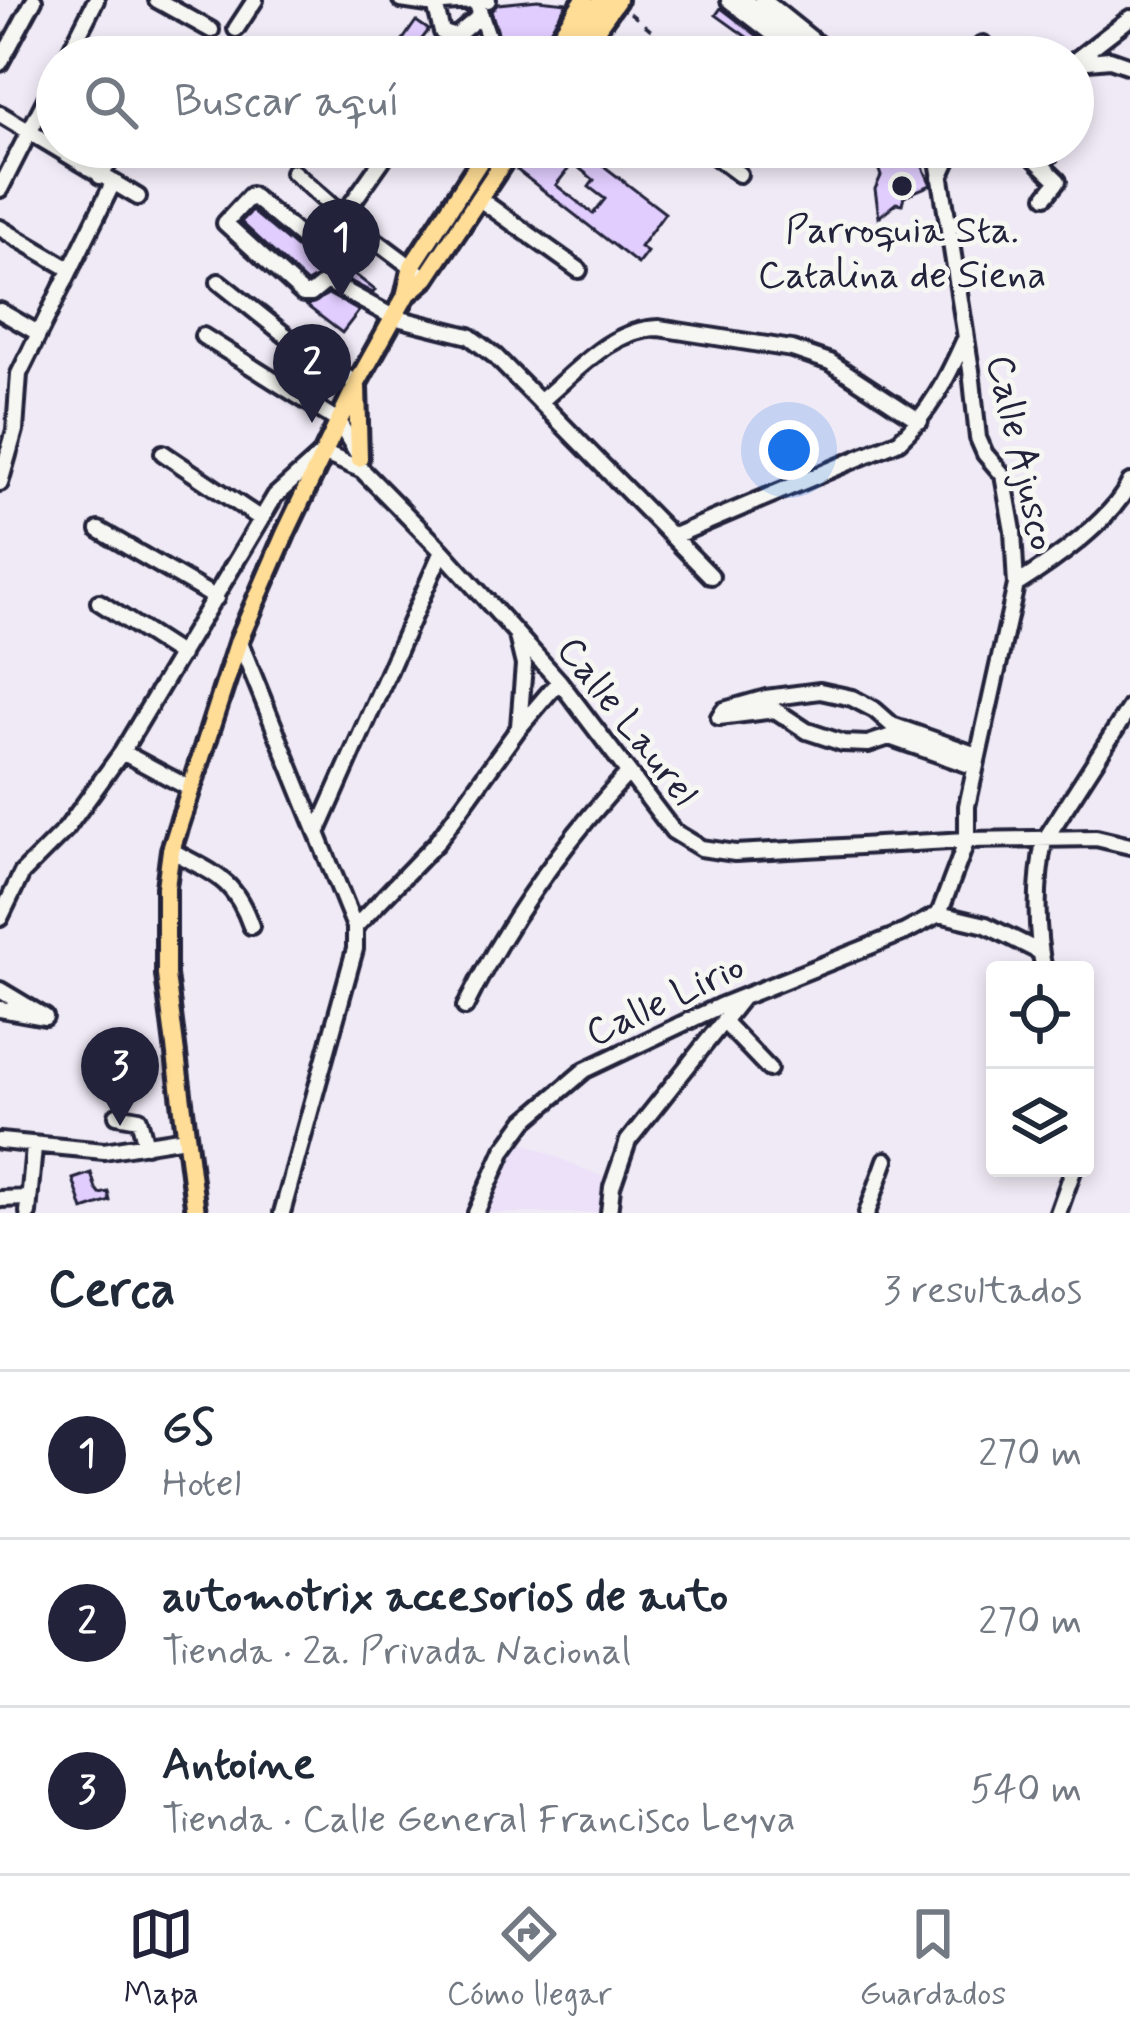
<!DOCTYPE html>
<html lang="es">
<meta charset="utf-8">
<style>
:root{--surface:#fff;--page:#f2f2f3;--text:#1f2937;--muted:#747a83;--line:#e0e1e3;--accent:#22223b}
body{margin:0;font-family:Mynerve,sans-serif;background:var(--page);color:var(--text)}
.controls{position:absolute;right:36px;bottom:36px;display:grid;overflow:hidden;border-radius:12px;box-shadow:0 6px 18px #0003}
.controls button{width:108px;height:108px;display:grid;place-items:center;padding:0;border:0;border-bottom:3px solid var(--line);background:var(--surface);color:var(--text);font:60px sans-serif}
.you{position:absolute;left:789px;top:450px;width:42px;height:42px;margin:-30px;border:9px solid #fff;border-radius:50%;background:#1a73e8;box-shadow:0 0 0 18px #1a73e833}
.badge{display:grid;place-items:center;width:78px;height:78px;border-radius:50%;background:var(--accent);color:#fff;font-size:39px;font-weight:700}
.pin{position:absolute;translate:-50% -99px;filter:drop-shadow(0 3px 6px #0008)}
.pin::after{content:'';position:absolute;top:63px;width:42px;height:36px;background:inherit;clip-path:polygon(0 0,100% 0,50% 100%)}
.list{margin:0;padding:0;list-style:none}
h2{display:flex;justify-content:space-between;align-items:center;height:156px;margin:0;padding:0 48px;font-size:51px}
h2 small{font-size:39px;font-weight:400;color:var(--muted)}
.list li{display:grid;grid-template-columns:78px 1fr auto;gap:36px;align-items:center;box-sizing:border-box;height:168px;padding:0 48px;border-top:3px solid var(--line)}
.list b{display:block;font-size:45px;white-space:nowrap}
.list p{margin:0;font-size:39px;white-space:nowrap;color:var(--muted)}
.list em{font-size:39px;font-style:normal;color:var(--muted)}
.icon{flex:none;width:66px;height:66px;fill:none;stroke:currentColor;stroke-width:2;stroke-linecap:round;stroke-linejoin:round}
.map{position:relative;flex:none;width:1130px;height:1213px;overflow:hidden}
.search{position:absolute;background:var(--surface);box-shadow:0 6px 18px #0003;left:36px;right:36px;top:36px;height:132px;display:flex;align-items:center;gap:30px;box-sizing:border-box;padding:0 42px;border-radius:66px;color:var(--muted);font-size:45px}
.sheet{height:660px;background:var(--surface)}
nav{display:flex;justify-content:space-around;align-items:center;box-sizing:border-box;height:168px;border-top:3px solid var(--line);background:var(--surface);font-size:33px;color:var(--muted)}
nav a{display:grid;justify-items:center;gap:6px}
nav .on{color:var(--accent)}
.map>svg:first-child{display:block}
.built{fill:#ece1f8}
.building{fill:#e1cdfe;stroke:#22223b;stroke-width:3;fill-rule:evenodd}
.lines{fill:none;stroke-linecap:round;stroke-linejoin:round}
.minor-casing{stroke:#22223b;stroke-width:22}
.major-casing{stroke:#22223b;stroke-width:26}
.path{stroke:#22223b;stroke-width:3;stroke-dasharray:9 9;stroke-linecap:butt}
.minor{stroke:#f6f6f2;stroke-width:14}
.major{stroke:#ffdd96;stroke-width:16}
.poi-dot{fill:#22223b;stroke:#f6f6f2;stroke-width:4.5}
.labels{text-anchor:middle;stroke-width:10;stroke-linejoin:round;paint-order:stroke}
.poi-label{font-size:39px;fill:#22223b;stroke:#f6f6f2}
.street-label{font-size:39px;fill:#22223b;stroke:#f6f6f2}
</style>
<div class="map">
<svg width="1130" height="1213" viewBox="0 0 1130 1213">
<rect width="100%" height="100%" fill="#f0eaf6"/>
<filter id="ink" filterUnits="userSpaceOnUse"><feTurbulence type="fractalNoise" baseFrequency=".00833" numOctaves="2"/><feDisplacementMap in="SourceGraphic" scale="24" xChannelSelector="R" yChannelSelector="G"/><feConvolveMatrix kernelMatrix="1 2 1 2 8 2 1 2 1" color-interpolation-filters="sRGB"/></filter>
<g filter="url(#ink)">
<path class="built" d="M 513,1138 L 605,1178 L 599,1213 L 486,1213 Z"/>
<path class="building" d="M 538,0 L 567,3 L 533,57 L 506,57 L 491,11 L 498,4 Z
M 721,8 L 759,37 L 755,43 L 716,15 Z
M 416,21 L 429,30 L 414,49 L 428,57 L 391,57 Z
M 535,147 L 579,147 L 665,213 L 640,247 L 647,252 L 638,264 L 517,170 ZM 573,163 L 594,180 L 589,187 L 605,199 L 593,214 L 556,185 Z
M 889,157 L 922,165 L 931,185 L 904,196 L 902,204 L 896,203 L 879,217 L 875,189 L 881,176 L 877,165 Z
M 252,211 L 300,251 L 329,270 L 307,283 L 241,222 Z
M 340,263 L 375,290 L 373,293 L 333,272 Z
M 328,294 L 359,311 L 342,333 L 307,306 Z
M 91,1173 L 96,1189 L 100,1194 L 108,1192 L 110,1201 L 83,1210 L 73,1179 Z"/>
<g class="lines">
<g class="minor-casing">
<path id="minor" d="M 157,0 L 211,30
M 401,0 L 428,4 L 488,0
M 729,0 L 803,57
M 745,0 L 817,57
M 763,0 L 834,57
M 435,4 L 442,32 L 455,37 L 481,15
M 478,7 L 495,57
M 236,29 L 255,0
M 67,57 L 96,0
M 968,57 L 983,44
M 1073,62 L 1130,18
M 1077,62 L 1110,59 L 1130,66
M 0,63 L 34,0
M 0,114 L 138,197
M 703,147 L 739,174
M 936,147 L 971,370 L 978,438 L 985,454 L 1003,475 L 1013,531 L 1016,585 L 967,806 L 967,840 L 939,914
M 1023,147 L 1058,181 L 1046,196
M 1042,164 L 1057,147
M 293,172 L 343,216 L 426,278
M 100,176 L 120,147
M 940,177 L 954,147
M 0,189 L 57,77
M 478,198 L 579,270
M 343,216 L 383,159 L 384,155 L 378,147
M 0,228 L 68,268
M 307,242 L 251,195 L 225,223 L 303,294 L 311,294 L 327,281 L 393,317 L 469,336 L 495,356 L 711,576
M 219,282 L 320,363 L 357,383
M 0,311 L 38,333
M 203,336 L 338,421 L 357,453
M 541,401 C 577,371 611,329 659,328 L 792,349 L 830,362 L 920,421
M 163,453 L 261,519
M 0,483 L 15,430 L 19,374 L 113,183
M 99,530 L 216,598
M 674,536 L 899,441 C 930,412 947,379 964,341
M 1016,585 C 1051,563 1113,520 1130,482
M 99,602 L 181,655
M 517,636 L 524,665 L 519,726
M 239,640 L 355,927 L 355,949 L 282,1213
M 719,717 L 724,710 L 766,698 L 820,691 L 852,698 L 875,710 L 892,725 L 977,755
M 719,717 L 775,710 L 807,731 L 843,743 L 868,744 L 889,737 L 975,767
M 122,752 L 189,788
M 318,831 L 442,551
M 171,850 C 213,874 234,877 251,926
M 939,914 L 986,925 L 1040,952
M 0,918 L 22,873 L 66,829 L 122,752 L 275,496 L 323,453 L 362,470 L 442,551 L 559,681 L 673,831 L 701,848 L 735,853 L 967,840 L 1096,838 L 1130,846
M 355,927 L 436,843 L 518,729 L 559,681
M 1044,970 C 1035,930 1036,882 1044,841 L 1130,707
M 0,990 L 45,1017 L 0,1009
M 465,1007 C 507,922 564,842 628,773
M 724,1022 L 769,1069
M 117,1115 L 139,1119 L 146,1145
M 0,1141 L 104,1151 L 185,1138
M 0,1199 L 28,1198
M 28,1213 L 34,1147
M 476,1213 L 504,1150 L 525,1121 L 585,1070 L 720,1006 L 905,932 L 939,914
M 609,1213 L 612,1187 L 628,1141 L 741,999
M 867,1213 L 886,1160
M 1058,1213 L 1074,1168"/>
</g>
<g class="major-casing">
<path id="major" d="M 546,57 L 584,0
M 562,57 L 602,0
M 576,57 L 617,0
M 405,296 L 426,278 L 513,147
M 357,387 L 359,458
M 196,1213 L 166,975 L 166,887 L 171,850 L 239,640 L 285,534 L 357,383 L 405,297 L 412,266 L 489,147"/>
</g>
<path class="path" d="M 630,13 L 684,57"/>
<use href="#minor" class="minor"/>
<use href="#major" class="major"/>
</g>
</g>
<circle class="poi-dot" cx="902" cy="186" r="12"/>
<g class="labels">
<g class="poi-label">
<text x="902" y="242">Parroquia Sta.<tspan x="902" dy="45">Catalina de Siena</tspan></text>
</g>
<g class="street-label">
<text transform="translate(1023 452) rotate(77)" y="14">Calle Ajusco</text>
<text transform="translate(629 720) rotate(52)" y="14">Calle Laurel</text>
<text transform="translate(664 998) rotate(-25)" y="14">Calle Lirio</text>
</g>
</g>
</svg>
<div class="controls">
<button><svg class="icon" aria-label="locate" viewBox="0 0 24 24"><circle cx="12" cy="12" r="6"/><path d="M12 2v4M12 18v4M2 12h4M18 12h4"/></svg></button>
<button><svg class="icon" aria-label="layers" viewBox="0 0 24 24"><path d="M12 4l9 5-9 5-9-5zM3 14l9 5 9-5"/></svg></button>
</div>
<div class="you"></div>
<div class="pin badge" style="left:341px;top:298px">1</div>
<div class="pin badge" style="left:312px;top:423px">2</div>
<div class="pin badge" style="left:120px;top:1126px">3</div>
<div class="search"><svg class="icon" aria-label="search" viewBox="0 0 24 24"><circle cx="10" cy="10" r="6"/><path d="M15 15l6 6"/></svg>Buscar aquí</div>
</div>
<section class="sheet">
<h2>Cerca<small>3 resultados</small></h2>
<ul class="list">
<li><span class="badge">1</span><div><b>GS</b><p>Hotel</p></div><em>270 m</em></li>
<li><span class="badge">2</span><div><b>automotrix accesorios de auto</b><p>Tienda · 2a. Privada Nacional</p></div><em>270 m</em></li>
<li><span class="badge">3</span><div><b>Antoine</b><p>Tienda · Calle General Francisco Leyva</p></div><em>540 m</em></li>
</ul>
</section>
<nav>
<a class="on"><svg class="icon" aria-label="map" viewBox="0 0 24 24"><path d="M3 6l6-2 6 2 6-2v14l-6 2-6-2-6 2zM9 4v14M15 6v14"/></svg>Mapa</a>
<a><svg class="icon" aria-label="directions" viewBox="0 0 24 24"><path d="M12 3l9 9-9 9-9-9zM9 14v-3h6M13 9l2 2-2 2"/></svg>Cómo llegar</a>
<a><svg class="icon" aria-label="saved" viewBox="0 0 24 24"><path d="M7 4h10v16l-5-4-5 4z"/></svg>Guardados</a>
</nav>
